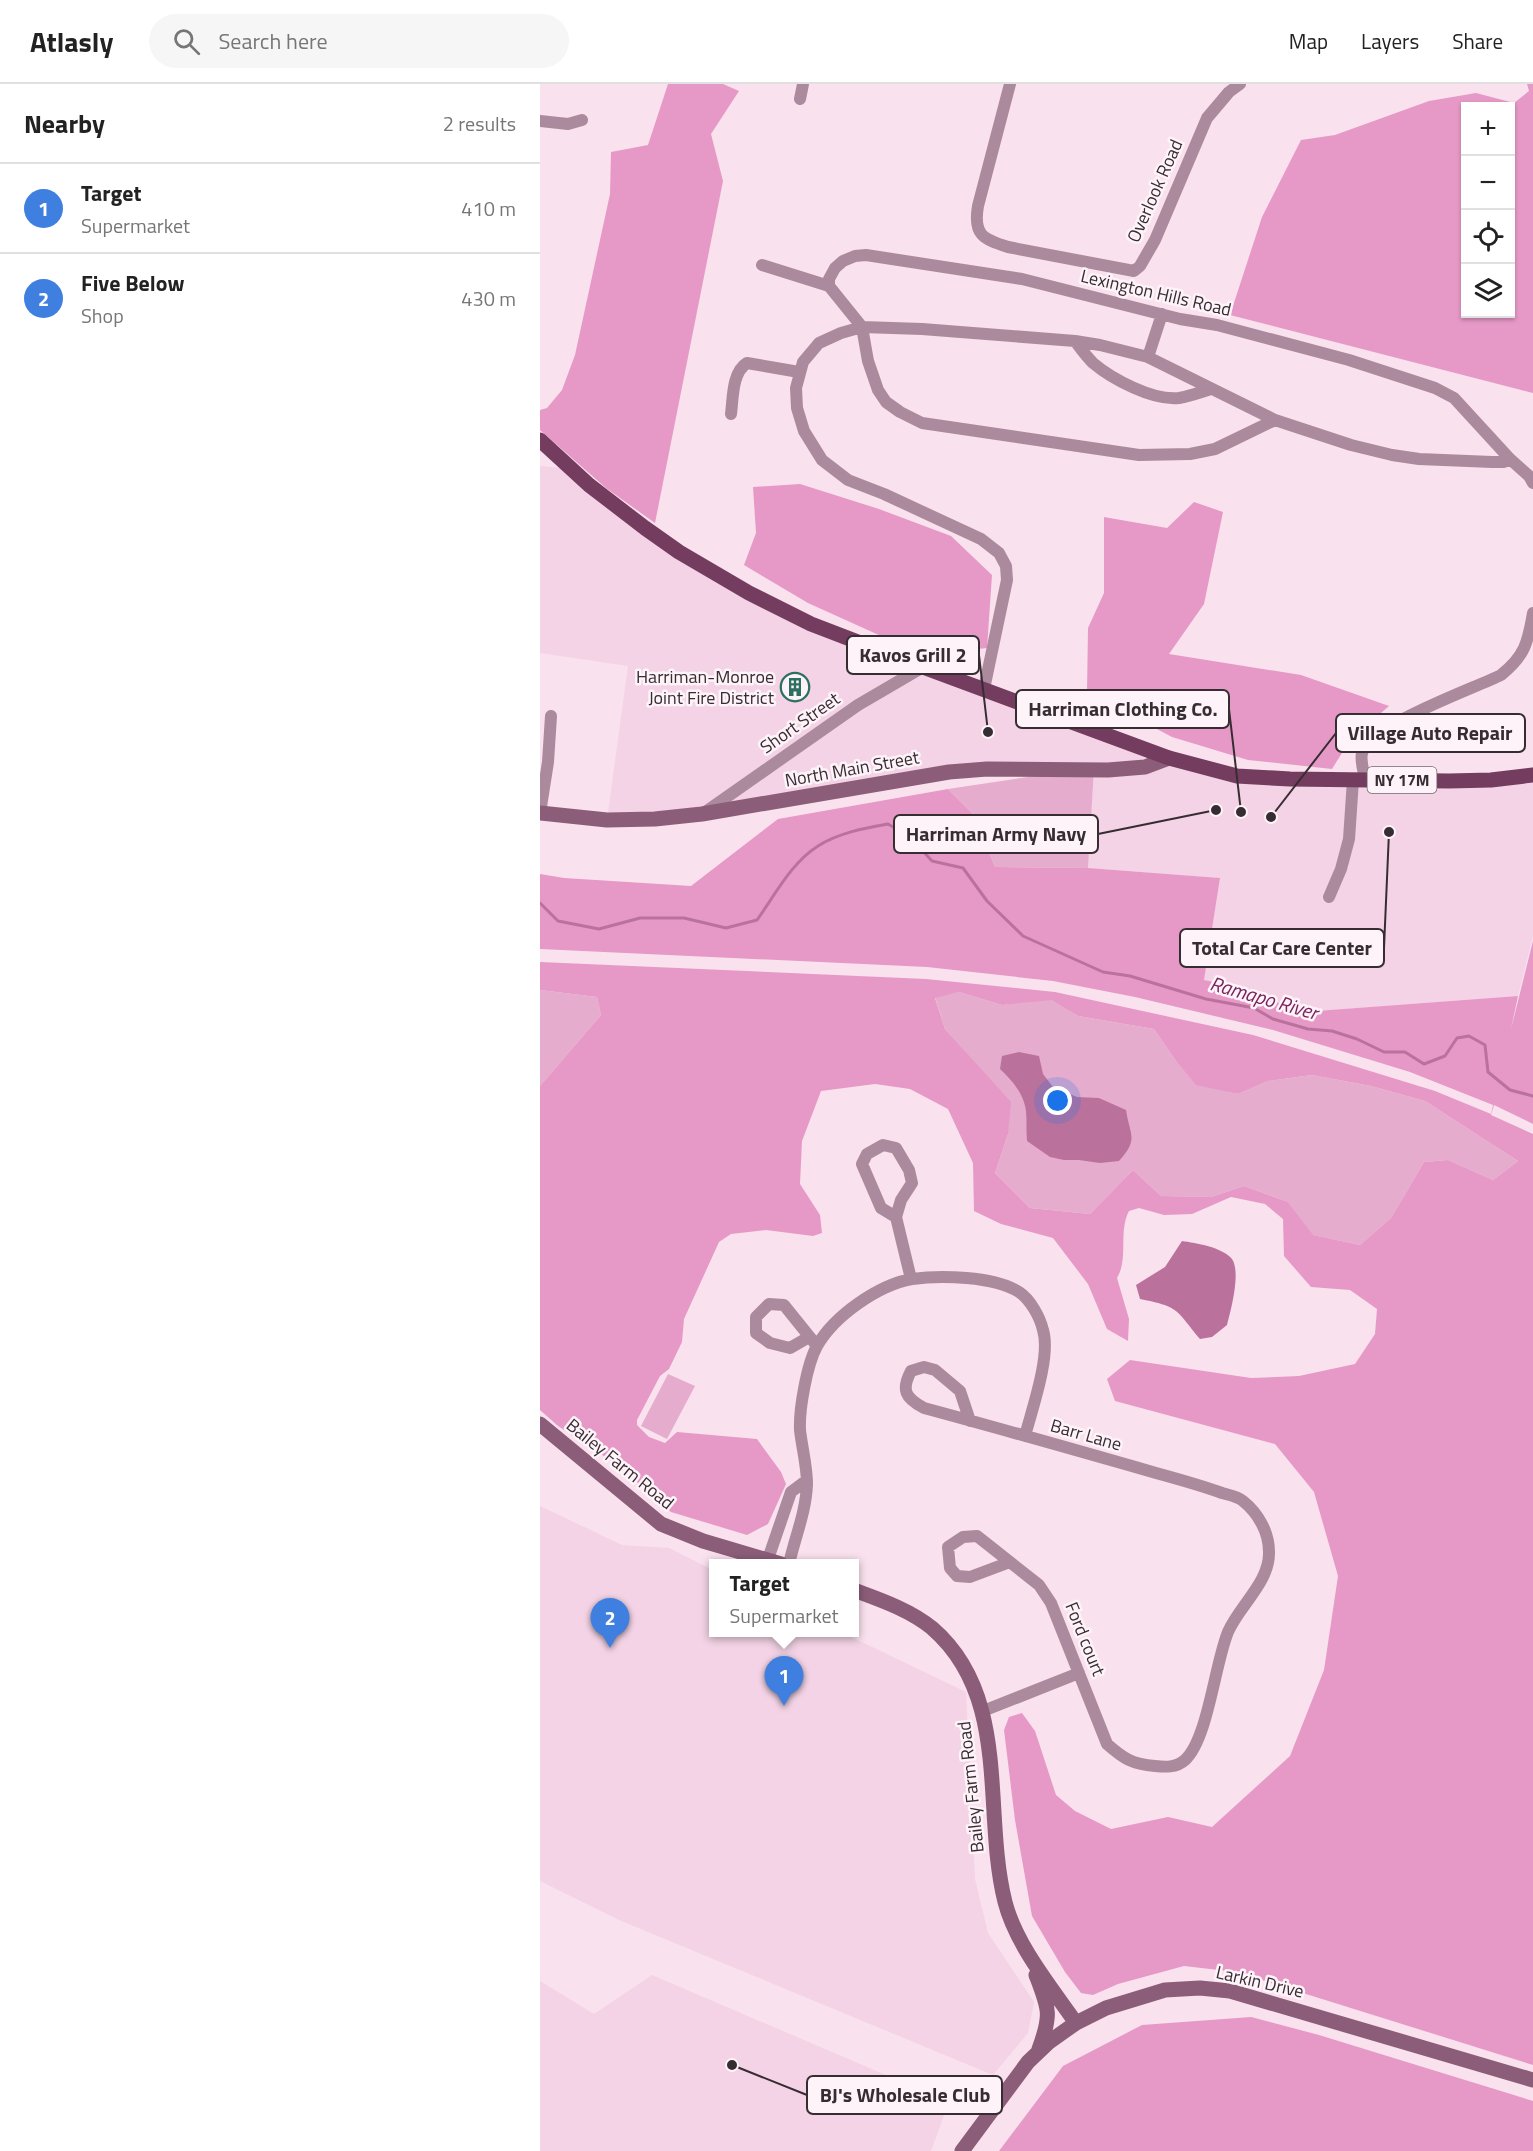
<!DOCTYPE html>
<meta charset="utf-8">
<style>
:root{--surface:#fff;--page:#f6f6f6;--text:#222;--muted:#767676;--line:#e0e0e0;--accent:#ea580c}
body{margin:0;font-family:"Titillium Web",sans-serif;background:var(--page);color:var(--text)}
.controls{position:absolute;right:18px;top:18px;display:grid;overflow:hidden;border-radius:0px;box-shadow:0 2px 4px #0004}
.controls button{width:54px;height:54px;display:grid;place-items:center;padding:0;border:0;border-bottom:2px solid var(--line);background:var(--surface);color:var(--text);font:30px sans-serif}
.you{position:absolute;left:518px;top:1017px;width:21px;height:21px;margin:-15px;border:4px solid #fff;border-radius:50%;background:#1a73e8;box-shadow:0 0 0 9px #1a73e833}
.badge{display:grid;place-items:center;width:39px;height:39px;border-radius:50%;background:var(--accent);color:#fff;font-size:20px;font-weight:700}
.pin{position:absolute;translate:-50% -50px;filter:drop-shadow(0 2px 3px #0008)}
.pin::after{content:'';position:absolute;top:32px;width:21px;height:18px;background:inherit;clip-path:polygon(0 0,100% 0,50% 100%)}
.popup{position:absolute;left:169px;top:1475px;width:150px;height:78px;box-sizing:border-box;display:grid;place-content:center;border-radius:0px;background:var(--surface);filter:drop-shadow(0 2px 4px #0005);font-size:20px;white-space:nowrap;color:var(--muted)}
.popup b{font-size:22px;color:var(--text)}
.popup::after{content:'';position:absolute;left:50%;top:100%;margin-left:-12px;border:12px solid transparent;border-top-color:var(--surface)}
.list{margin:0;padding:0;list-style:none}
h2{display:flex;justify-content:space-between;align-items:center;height:78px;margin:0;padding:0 24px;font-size:26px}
h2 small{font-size:20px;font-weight:400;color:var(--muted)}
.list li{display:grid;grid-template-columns:39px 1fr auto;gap:18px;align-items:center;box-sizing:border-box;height:90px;padding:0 24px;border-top:2px solid var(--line)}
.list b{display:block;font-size:22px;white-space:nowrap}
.list p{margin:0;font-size:20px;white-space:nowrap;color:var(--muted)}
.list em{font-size:20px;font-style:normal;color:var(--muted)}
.icon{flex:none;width:33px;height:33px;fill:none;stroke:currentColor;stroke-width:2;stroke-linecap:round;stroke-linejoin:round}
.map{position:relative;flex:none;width:993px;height:2067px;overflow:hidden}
header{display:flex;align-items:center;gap:36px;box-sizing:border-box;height:84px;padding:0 30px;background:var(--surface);border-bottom:2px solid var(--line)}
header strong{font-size:28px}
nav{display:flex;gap:33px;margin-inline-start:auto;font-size:21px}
.search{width:420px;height:54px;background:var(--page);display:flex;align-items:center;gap:15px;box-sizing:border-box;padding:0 21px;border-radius:33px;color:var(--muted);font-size:22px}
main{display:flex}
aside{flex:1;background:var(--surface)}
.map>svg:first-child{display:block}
.built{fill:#f3d3e5}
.green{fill:#e5accd}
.forest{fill:#e699c6;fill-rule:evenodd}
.water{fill:#ba729d}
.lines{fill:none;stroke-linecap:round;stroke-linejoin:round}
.stream{stroke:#ba729d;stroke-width:3}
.street{stroke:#ac8a9d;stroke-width:12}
.secondary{stroke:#8c5d78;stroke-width:15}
.primary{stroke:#743c5f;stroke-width:15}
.labels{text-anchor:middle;stroke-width:5;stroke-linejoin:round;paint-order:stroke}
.shield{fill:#fdf3f8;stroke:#72686d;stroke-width:1.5}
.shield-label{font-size:16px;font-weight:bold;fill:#362d32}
.street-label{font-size:18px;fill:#362d32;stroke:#fdf3f8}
.poi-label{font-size:18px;fill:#362d32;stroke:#fdf3f8;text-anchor:end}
.water-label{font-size:20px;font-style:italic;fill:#79225c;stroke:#fdf3f8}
.leader{fill:none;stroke:#362d32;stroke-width:2}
.callout-dot{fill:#362d32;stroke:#fdf3f8;stroke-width:2}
.callout{fill:#fdf3f8;stroke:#362d32;stroke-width:2}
.callout-label{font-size:20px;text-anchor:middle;font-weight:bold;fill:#362d32}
</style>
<header>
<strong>Atlasly</strong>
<div class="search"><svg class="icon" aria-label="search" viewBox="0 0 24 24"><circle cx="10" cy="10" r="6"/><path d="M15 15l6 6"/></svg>Search here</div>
<nav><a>Map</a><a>Layers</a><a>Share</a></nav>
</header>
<main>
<aside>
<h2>Nearby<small>2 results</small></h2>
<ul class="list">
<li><span class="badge" style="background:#3f7fe0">1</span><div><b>Target</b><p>Supermarket</p></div><em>410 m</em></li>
<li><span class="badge" style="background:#3f7fe0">2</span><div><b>Five Below</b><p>Shop</p></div><em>430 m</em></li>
</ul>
</aside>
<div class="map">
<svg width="993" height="2067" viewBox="0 0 993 2067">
<rect width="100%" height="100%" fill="#fae1ee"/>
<path class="built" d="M 0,382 L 31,385 L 105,444 L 271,540 L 697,692 L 993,691 L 993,852 L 978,912 L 763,928 L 664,896 L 680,794 L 548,784 L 554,686 L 448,685 L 67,736 L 88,582 L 0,569 Z
M 0,1422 L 82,1461 L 129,1464 L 173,1486 L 174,1548 L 303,1549 L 426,1608 L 435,1795 L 448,1849 L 494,1918 L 488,1949 L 453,1991 L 79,1836 L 0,1797 Z
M 112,1891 L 409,2018 L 391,2067 L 0,2067 L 0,1897 L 54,1930 Z"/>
<path class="green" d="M 542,685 L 554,685 L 548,784 L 455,783 L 434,731 L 408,705 Z
M 0,906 L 57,913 L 61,931 L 0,1002 Z
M 419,908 L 462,921 L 512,915 L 538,932 L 614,945 L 636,977 L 656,1000 L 698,1010 L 728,997 L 772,991 L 831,1002 L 885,1017 L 978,1077 L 953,1096 L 908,1076 L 884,1078 L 851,1134 L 820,1161 L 772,1151 L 748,1118 L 704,1102 L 671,1113 L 621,1112 L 593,1086 L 550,1130 L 490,1124 L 455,1089 L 468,1050 L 436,980 L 405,945 L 395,913 Z
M 128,1290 L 155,1302 L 127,1355 L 101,1342 Z"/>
<path class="forest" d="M 128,0 L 183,0 L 199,7 L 171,50 L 183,97 L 115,439 L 66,404 L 0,346 L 0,326 L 7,324 L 22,306 L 35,271 L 70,110 L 71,68 L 108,61 Z
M 987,0 L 993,0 L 993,309 L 690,231 L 722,133 L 761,56 L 795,51 L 889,17 L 936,9 L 974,19 L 989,7 ZM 926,22 L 970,22 L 970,230 L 926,230 Z
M 260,400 L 339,425 L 411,452 L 452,491 L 447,564 L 383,571 L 268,519 L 204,481 L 216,449 L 213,403 Z
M 654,418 L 683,428 L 664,520 L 629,570 L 761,591 L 849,622 L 810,656 L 792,685 L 708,676 L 632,653 L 547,608 L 548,544 L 564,509 L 564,433 L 627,444 Z
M 408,705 L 434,731 L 455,783 L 548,784 L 680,794 L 664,896 L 693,902 L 763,928 L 978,912 L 971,945 L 993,857 L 993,1040 L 954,1021 L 951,1031 L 993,1050 L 993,1981 L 696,1888 L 644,1882 L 578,1900 L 553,1911 L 541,1909 L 525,1888 L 492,1832 L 475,1736 L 464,1646 L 469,1633 L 482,1629 L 495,1647 L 516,1711 L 535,1727 L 571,1745 L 628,1733 L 672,1743 L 750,1672 L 784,1586 L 798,1492 L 774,1408 L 735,1360 L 575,1317 L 567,1295 L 590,1276 L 711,1294 L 759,1292 L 815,1280 L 835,1250 L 837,1225 L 810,1206 L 771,1203 L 744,1172 L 743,1135 L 725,1120 L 691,1113 L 652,1130 L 624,1131 L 599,1124 L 589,1127 C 578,1148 589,1174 577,1194 L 589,1235 L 588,1257 L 567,1245 L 548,1200 L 513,1154 L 461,1140 L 434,1127 L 433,1079 L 408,1025 L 370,1005 L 335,1000 L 281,1007 L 262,1057 L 260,1100 L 280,1131 L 282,1149 L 273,1152 L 226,1146 L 191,1150 L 179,1158 L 144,1235 L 142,1258 L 129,1285 L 120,1292 L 97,1336 L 97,1341 L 109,1353 L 125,1359 L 137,1348 L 217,1355 L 241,1388 L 246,1400 L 228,1440 L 207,1451 L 131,1428 L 76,1380 L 18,1342 L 0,1326 L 0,1002 L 61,931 L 57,913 L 0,906 L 0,878 L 386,895 L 515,908 L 713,951 L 895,1007 L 951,1030 L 953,1021 L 870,988 L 733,946 L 595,913 L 513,897 L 387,883 L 0,865 L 0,790 L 24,794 L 151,802 L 238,735 ZM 419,908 L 462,921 L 512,916 L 538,932 L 614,945 L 636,977 L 656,1001 L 698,1010 L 728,997 L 772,991 L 831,1002 L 885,1017 L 978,1077 L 953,1096 L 908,1076 L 884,1078 L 851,1134 L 820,1161 L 773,1151 L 748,1118 L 704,1102 L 671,1113 L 621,1112 L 593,1086 L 550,1130 L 490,1124 L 455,1089 L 468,1050 L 471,1018 L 405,945 L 395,914 Z
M 711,1933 L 779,1951 L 993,2017 L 993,2067 L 459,2067 L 523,1982 L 602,1941 Z"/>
<path class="water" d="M 479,968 L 499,972 L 503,990 L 513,1003 L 537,1013 L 559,1014 L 586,1026 C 590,1052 599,1055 579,1077 L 560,1079 L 539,1076 L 524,1076 L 510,1073 L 487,1057 C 486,1047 487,1037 486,1027 C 484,1010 472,996 460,985 L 462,972 Z
M 642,1157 C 656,1159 682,1163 692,1175 C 701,1188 691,1226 687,1241 L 672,1253 L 660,1255 C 635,1225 640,1223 600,1215 L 596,1201 L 625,1183 Z"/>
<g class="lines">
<path class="stream" d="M 0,819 L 18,837 L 59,845 L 100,834 L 144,834 L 186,844 L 217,836 C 235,811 251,779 278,762 C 298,749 325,744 348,740 L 369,752 L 392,777 L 423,784 L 447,817 L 483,852 L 563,888 L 590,892 L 666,915 L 714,924 L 733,935 L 768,945 L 792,947 L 817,955 L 844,968 L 865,968 L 884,980 L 905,972 L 917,954 L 929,952 L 945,961 L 948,988 L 970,1006 L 993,1012"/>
<path class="street" d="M 470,0 L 438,122 C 433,151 443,155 468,163 L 594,187 L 600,182 L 615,156 L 667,34 L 689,8 L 700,0
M 260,15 L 263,0
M 0,37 L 28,40 L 42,36
M 222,181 L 289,202
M 535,257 C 541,265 546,272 553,279 C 572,295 613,317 639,314 C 650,312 661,308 671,305
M 608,273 L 622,230
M 191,330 C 193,315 192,288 207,279 L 259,288
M 735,336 L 675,365 L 650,370 L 599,371 L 382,339 L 360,328 L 346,318 L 338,306 L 328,277 L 322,243 L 289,202 L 289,195 L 295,184 L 303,177 L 315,172 L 326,171 L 482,195 L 640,235 L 677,241 L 809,276 L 895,304 L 914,314 L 970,375 L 989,392 L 993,399
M 444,605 L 467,496 L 466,482 L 459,469 L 441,455 L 344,410 L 308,396 L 282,376 L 264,347 L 257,324 L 256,304 L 263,278 L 279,259 L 301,249 L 322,243 L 382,245 L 535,257 L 560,261 L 608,273 L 735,336 L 811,361 L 852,371 L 879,375 L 952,378 L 964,378 L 970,375
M 825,696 C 824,688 820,677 822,669 C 830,641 933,605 961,591 C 985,572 988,558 993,529
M 0,729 L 8,678 L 11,632
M 164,729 L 318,621 L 383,583
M 789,813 L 801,785 L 809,755 L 813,696
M 356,1133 L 341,1124 L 322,1080 L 327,1070 L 343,1061 L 356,1064 L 369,1086 L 372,1099 L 361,1116 L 356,1133 L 371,1195
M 269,1253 L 250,1264 L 230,1259 L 216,1249 L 216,1233 L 229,1220 L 244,1221 L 277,1262
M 430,1337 L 420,1307 L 395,1286 L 384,1283 L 371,1287 C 361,1306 365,1314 384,1324 C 462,1345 539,1367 616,1389 C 638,1395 660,1401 682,1409 C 689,1411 697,1412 703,1417 C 718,1429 729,1448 729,1468 C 730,1498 699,1522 688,1548 C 675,1579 668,1655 645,1676 C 636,1684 625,1683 615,1682 C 592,1680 584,1675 567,1660 L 511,1519 L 499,1501 L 437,1452 L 423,1453 L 408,1463 L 410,1484 L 417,1492 L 430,1493 L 470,1478
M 228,1475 L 251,1408 L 267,1396
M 249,1480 C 255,1453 266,1428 267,1400 C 267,1382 262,1364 260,1346 C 259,1325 267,1280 277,1262 C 294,1232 338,1201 372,1195 C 400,1191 454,1192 479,1208 C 490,1215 500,1233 503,1246 C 511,1272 492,1325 485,1352
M 443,1627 L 539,1589"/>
<path class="secondary" d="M 0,729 L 67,736 L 115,735 L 162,730 L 409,688 L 447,685 L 568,686 L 605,683 L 629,674
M 0,1340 L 121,1440 L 163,1457 L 241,1480
M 314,1506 C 341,1516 370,1526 392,1544 C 472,1613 442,1727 465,1818 C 476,1861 511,1903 536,1939
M 496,1891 C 509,1925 512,1930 499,1965
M 422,2067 L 488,1978 L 509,1958 L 536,1939 L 566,1924 L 625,1906 L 660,1904 L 690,1907 L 993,1996"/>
<path class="primary" d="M 0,356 L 49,401 L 105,444 L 139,468 L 209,509 L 271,540 L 383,583 L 629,674 L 697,692 L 750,695 L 909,697 L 951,696 L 993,691"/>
</g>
<defs>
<g id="building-ring" transform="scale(1.5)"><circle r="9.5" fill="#fdf3f8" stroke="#2d7062" stroke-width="1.5"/><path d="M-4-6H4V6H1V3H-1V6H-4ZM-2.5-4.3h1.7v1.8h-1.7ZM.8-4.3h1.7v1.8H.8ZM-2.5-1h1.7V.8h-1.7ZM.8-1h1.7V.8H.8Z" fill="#2d7062"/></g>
</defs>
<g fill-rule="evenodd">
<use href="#building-ring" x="255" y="603"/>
</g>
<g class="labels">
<rect class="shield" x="827.5" y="683" width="69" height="26" rx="4.5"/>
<g class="shield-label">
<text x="862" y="702">NY 17M</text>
</g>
<g class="street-label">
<text transform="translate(615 107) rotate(-66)" y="6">Overlook Road</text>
<text transform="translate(616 209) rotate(13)" y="6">Lexington Hills Road</text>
<text transform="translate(260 639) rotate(-35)" y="6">Short Street</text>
<text transform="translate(312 685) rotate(-10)" y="6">North Main Street</text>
<text transform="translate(546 1351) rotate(16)" y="6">Barr Lane</text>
<text transform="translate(80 1380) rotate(39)" y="6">Bailey Farm Road</text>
<text transform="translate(545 1555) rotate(68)" y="6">Ford court</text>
<text transform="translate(431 1703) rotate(-96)" y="6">Bailey Farm Road</text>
<text transform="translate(720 1898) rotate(13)" y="6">Larkin Drive</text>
</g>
<g class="poi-label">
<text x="234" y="599">Harriman-Monroe<tspan x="234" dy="21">Joint Fire District</tspan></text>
</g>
<g class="water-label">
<text transform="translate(724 914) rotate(16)" y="7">Ramapo River</text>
</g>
</g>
<path class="leader" d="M448 648L439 571M701 728L689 625M731 733L796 649M676 726L558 750M849 748L844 864M192 1981L267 2011"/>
<g class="callout-dot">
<circle cx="448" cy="648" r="6"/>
<circle cx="701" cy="728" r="6"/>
<circle cx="731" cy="733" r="6"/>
<circle cx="676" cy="726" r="6"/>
<circle cx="849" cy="748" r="6"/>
<circle cx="192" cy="1981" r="6"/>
</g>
<g class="callout">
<rect x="307" y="552" width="132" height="38" rx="6"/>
<rect x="476" y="606" width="213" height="38" rx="6"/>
<rect x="796" y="630" width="189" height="38" rx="6"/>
<rect x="354" y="731" width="204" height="38" rx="6"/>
<rect x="640" y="845" width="204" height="38" rx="6"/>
<rect x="267" y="1992" width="195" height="38" rx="6"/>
</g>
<g class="callout-label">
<text x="373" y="578">Kavos Grill 2</text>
<text x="583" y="632">Harriman Clothing Co.</text>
<text x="890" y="656">Village Auto Repair</text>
<text x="456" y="757">Harriman Army Navy</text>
<text x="742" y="871">Total Car Care Center</text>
<text x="365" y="2018">BJ's Wholesale Club</text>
</g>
</svg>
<div class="controls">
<button>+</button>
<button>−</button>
<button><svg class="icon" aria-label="locate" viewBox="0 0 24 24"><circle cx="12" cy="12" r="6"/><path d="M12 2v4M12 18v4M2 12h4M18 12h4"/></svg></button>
<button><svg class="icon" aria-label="layers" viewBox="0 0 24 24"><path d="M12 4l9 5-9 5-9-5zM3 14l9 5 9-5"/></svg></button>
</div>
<div class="you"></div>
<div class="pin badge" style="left:244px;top:1622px;background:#3f7fe0">1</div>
<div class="popup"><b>Target</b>Supermarket</div>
<div class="pin badge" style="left:70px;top:1564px;background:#3f7fe0">2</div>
</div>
</main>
